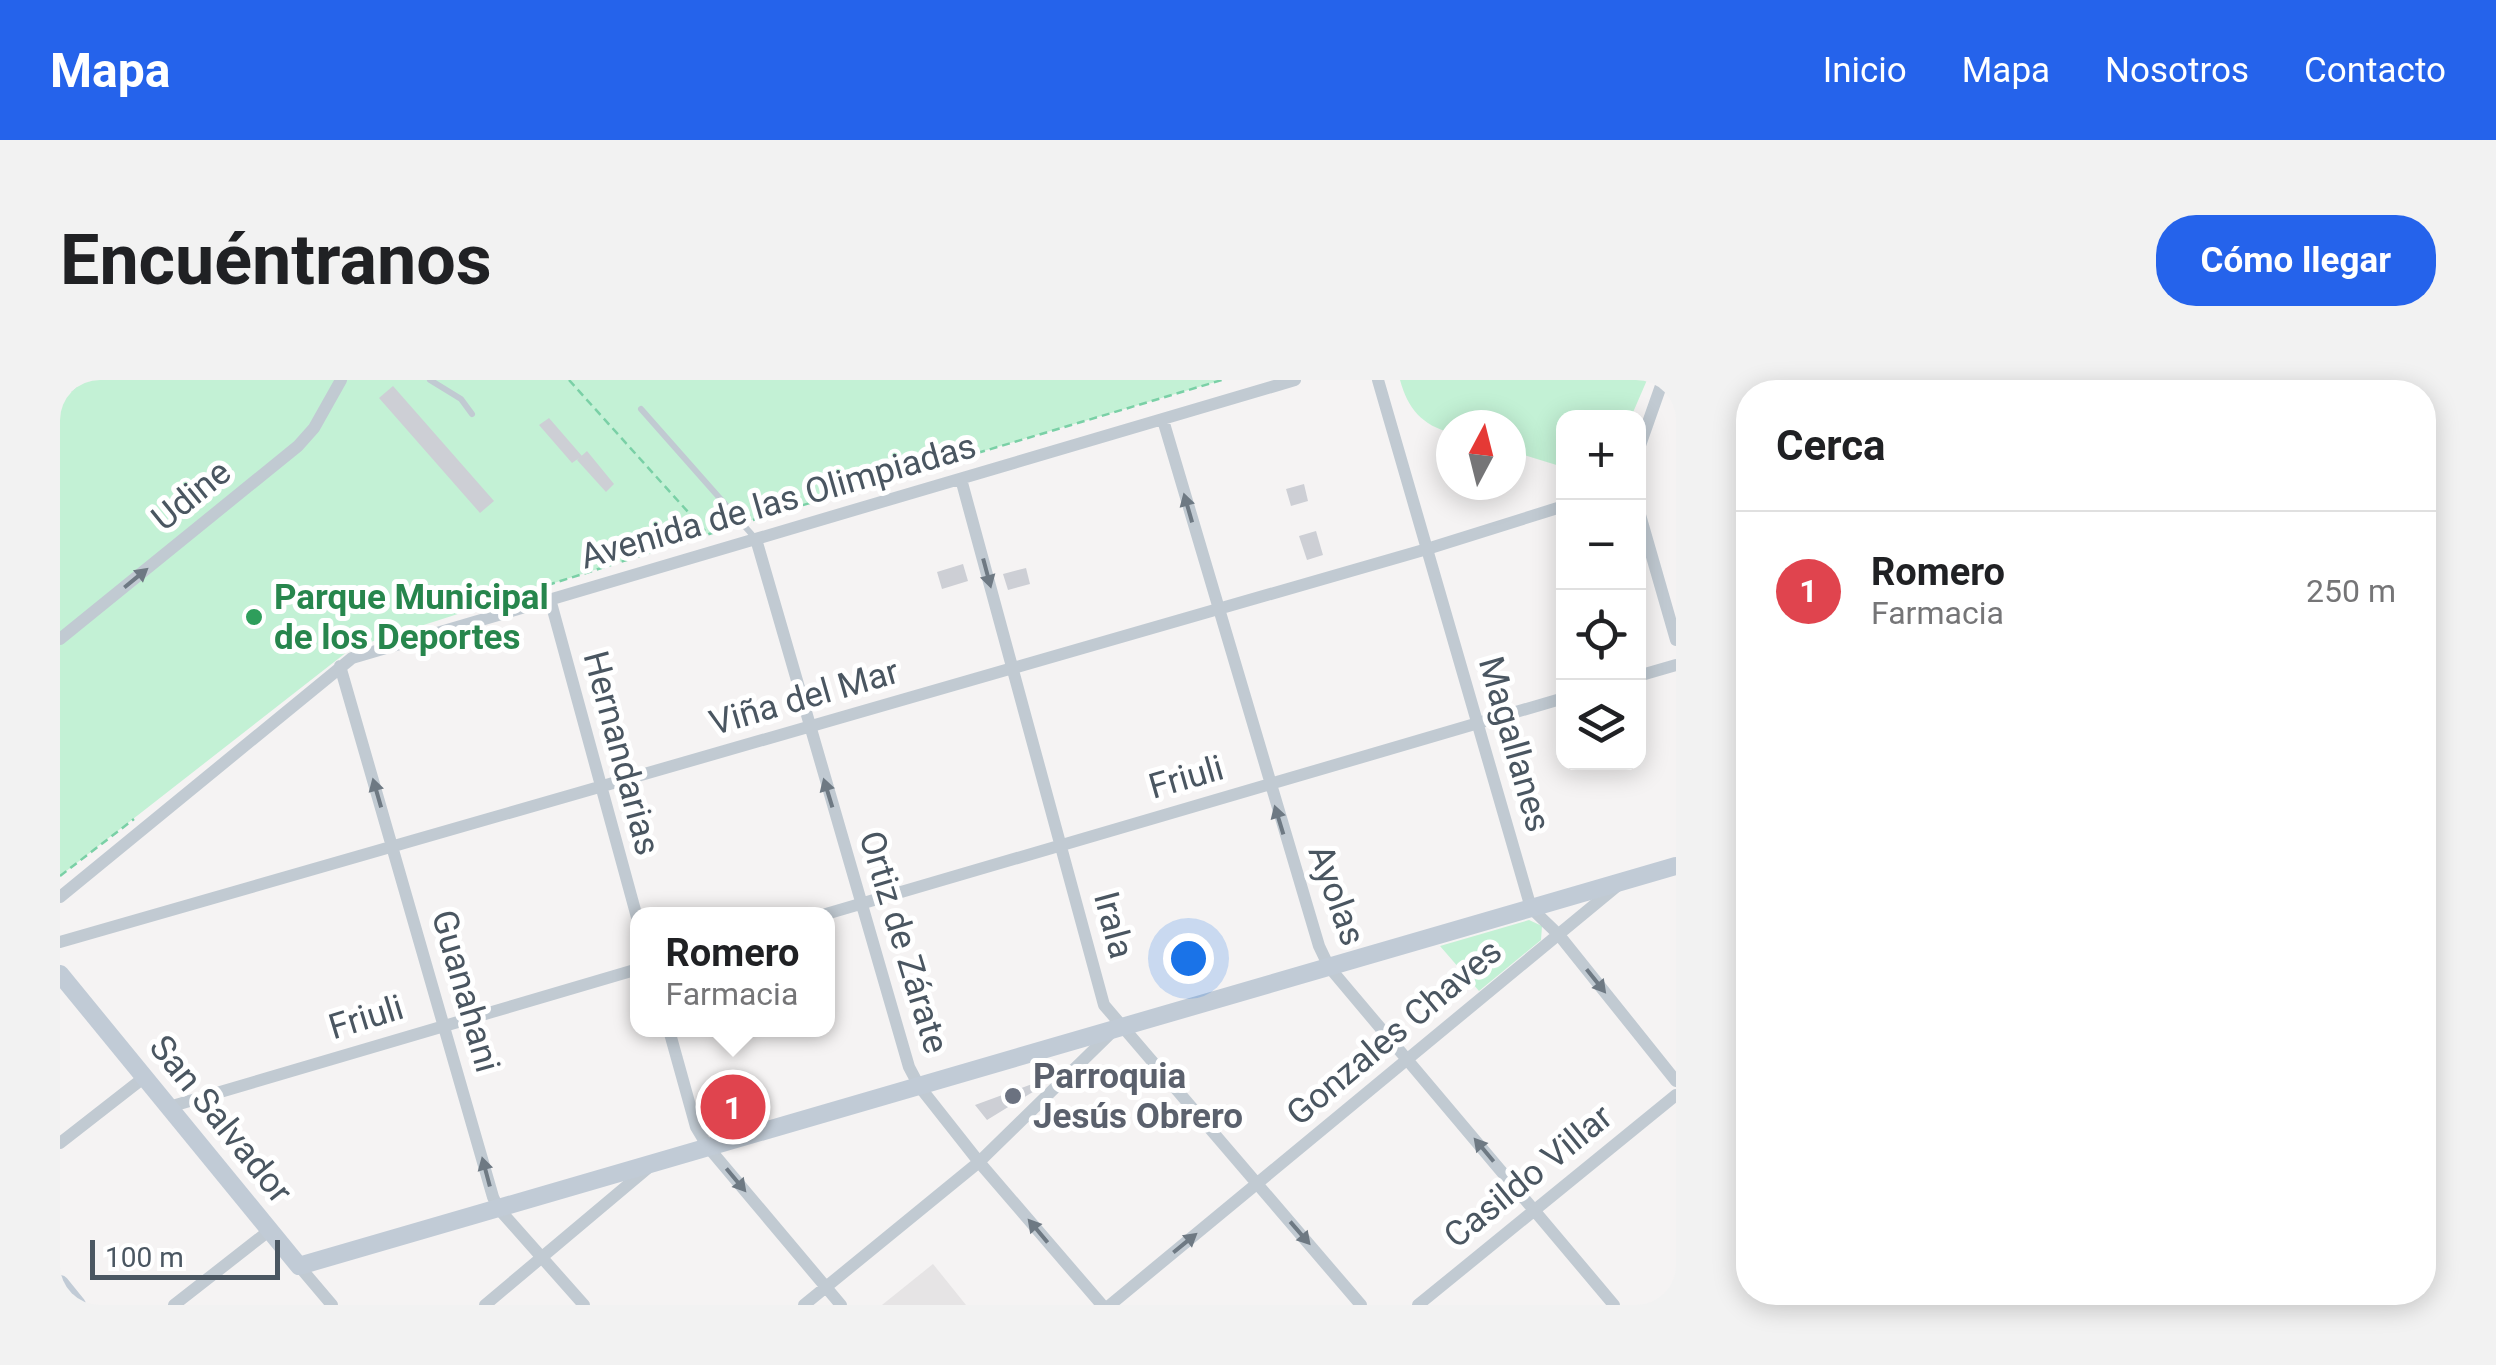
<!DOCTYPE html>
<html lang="es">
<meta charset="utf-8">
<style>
:root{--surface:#fff;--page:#f2f2f2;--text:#202124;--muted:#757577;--line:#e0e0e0;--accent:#2563eb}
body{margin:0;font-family:Roboto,sans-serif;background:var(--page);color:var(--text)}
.controls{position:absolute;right:30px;top:30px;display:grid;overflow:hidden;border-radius:20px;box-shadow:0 5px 25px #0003}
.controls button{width:90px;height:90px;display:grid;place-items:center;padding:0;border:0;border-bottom:2px solid var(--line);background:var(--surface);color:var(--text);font:50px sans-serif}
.compass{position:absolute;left:1376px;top:30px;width:90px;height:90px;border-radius:50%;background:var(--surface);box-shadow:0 5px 25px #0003;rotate:7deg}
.scale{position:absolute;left:30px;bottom:25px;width:190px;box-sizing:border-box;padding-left:10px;border:5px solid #4a5661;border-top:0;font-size:28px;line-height:35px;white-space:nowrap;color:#4a5661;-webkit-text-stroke:8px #fff;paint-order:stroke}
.you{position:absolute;left:1128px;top:578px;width:35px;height:35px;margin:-25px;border:8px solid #fff;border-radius:50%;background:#1a73e8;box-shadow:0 0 0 15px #1a73e833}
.badge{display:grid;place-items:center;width:65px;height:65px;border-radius:50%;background:var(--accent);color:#fff;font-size:32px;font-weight:700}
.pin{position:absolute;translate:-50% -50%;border:5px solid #fff;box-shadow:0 2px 10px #0006}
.popup{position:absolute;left:570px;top:527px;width:205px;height:130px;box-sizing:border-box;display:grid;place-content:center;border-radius:20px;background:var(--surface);filter:drop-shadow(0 2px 8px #0005);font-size:32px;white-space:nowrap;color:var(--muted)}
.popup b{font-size:38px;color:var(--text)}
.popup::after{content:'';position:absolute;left:50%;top:100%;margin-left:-20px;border:20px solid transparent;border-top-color:var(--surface)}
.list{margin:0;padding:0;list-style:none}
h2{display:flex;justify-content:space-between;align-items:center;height:130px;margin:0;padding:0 40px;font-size:42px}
h2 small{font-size:32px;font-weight:400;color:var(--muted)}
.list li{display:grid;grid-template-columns:65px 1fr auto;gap:30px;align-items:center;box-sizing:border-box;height:160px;padding:0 40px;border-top:2px solid var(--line)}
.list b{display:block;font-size:38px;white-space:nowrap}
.list p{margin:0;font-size:32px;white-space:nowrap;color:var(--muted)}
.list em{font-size:32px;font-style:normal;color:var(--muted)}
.icon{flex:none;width:55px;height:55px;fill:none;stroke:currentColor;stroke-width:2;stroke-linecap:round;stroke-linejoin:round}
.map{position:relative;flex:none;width:1616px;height:925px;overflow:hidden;border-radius:40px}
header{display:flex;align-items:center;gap:60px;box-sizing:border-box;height:140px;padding:0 50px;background:var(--accent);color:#fff}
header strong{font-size:48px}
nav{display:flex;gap:55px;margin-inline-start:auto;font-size:35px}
.intro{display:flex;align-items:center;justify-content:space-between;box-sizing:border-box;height:240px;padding:0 60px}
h1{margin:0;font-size:70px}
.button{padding:25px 45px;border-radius:40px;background:var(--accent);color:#fff;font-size:35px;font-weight:700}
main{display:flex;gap:60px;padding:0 60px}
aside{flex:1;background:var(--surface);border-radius:40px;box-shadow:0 5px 25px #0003}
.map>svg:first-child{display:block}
.education{fill:#e6e4e5}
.green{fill:#c3f1d5}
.building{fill:#cdcfd5}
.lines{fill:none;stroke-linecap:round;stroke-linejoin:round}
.path{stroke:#7ad0a6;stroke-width:2.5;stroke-dasharray:8 5;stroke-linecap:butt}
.lane{stroke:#c1cad2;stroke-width:6}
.street{stroke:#c1cad2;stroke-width:12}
.secondary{stroke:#c1cbd6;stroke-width:18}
.oneway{fill:#6e7983}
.leisure-dot{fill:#2e9e5b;stroke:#fff;stroke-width:4}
.worship-dot{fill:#6b7280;stroke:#fff;stroke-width:4}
.labels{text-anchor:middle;stroke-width:10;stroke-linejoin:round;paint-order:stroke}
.street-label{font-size:35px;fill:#4a5661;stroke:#fff}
.leisure-label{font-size:35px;font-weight:bold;fill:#27864d;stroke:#fff;text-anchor:start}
.worship-label{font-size:35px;font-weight:bold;fill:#5b616d;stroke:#fff;text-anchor:start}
</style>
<header>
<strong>Mapa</strong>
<nav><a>Inicio</a><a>Mapa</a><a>Nosotros</a><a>Contacto</a></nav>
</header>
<div class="intro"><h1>Encuéntranos</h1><a class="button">Cómo llegar</a></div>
<main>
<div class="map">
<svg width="1616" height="925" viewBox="0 0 1616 925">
<rect width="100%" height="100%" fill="#f5f3f3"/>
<path class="education" d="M 873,884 L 906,925 L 822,925 Z"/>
<path class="green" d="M 5,0 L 1162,0 L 681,143 L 292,268 L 0,496 L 0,4 Z
M 1340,0 L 1587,0 L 1571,37 L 1504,38 L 1503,87 L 1451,71 L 1451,45 L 1391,45 L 1391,53 C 1362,45 1348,29 1340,0 Z
M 1469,540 L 1482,546 L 1481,560 L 1419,611 L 1380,566 Z"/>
<path class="building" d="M 333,6 L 434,121 L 420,133 L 319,18 Z
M 489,38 L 522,76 L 512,83 L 479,45 Z
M 527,71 L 554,104 L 546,112 L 517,80 Z
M 1244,104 L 1248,121 L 1231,126 L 1226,109 Z
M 1256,151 L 1263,175 L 1247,180 L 1239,156 Z
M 903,184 L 908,201 L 882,209 L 877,192 Z
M 966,188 L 970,204 L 948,210 L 943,194 Z
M 983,700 L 981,707 L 927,740 L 915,725 Z"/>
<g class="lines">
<path class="path" d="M 509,0 L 647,153
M 0,20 L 23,0
M 693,140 L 1162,0
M 450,217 L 671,147
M 0,496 L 74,439"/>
<path class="lane" d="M 370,0 L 401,19 L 412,34
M 581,29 L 695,158"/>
<path class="street" d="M 1318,0 L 1471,528 L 1499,555 L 1616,701
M 1103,40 L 1259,566 L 1269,587 L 1554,925
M 1578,71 L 1603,0
M 901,99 L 1044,625 L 1301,925
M 1578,128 L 1616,260
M 696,159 L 849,687 L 859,706 L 919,782 L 1042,925
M 490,219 L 578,541
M 0,259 L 238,66 L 254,48 L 281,0
M 280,286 L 433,817 L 438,828 L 524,925
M 1578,296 L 1616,285
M 0,517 L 292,278 L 1235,0
M 766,534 L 1504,318
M 0,562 L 1367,169 L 1504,126
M 609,650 L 636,747 L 648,767 L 781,925
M 109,727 L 578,589
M 0,763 L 86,696
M 239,886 L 272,925
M 114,925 L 210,850
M 425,925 L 588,788
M 744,925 L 919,782 L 1053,651
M 1050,925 L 1557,506
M 1358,925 L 1616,715"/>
<path class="secondary" d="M 0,594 L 239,886 L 1616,486
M 0,904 L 17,925"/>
</g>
<defs><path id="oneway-solid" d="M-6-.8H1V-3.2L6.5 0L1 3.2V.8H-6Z" transform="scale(2.5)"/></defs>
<g class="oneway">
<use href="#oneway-solid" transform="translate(1128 128) rotate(-106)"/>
<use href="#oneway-solid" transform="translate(927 193) rotate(75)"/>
<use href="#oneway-solid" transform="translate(76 198) rotate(-39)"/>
<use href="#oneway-solid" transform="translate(317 413) rotate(-106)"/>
<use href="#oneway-solid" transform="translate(768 413) rotate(-107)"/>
<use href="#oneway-solid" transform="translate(1219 440) rotate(-107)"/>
<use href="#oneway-solid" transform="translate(1536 601) rotate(51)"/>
<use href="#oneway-solid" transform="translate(1424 770) rotate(-130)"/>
<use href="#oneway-solid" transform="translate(426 792) rotate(-105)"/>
<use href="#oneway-solid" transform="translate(676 800) rotate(50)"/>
<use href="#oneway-solid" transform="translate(978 851) rotate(-130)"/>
<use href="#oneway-solid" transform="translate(1240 853) rotate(49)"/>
<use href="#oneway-solid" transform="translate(1125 863) rotate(-39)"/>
</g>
<circle class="leisure-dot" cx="194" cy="237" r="10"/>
<circle class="worship-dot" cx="953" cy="716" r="10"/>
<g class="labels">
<g class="street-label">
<text transform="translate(131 115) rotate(-39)" y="12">Udine</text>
<text transform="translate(718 121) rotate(-16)" y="12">Avenida de las Olimpiadas</text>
<text transform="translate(744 317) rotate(-16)" y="12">Viña del Mar</text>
<text transform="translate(1455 364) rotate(74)" y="12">Magallanes</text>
<text transform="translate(562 373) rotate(75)" y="12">Hernandarias</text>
<text transform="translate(1126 397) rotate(-16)" y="12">Friuli</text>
<text transform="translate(1277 515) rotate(70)" y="12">Ayolas</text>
<text transform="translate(1054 545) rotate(75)" y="12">Irala</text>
<text transform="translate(844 562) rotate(73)" y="12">Ortiz de Zárate</text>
<text transform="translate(406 611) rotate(74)" y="12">Guanahani</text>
<text transform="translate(306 637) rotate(-17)" y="12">Friuli</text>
<text transform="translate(1334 652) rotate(-40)" y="12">Gonzales Chaves</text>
<text transform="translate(161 739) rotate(51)" y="12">San Salvador</text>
<text transform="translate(1468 796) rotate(-39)" y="12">Casildo Villar</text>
</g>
<g class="leisure-label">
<text x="214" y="229">Parque Municipal<tspan x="214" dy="40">de los Deportes</tspan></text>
</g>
<g class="worship-label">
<text x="973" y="708">Parroquia<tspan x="973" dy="40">Jesús Obrero</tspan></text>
</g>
</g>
</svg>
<div class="controls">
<button>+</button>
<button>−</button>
<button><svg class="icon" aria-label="locate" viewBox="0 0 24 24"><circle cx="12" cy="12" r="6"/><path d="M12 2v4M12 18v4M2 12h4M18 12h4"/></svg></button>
<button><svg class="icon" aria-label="layers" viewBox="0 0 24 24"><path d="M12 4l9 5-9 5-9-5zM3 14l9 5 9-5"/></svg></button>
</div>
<svg class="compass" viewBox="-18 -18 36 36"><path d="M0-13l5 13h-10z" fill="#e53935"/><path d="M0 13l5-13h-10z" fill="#757577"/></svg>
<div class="scale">100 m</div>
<div class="you"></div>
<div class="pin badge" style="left:673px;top:727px;background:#e0444e">1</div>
<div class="popup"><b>Romero</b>Farmacia</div>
</div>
<aside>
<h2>Cerca<small></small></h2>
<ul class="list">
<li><span class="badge" style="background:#e0444e">1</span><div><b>Romero</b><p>Farmacia</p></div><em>250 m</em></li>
</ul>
</aside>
</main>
